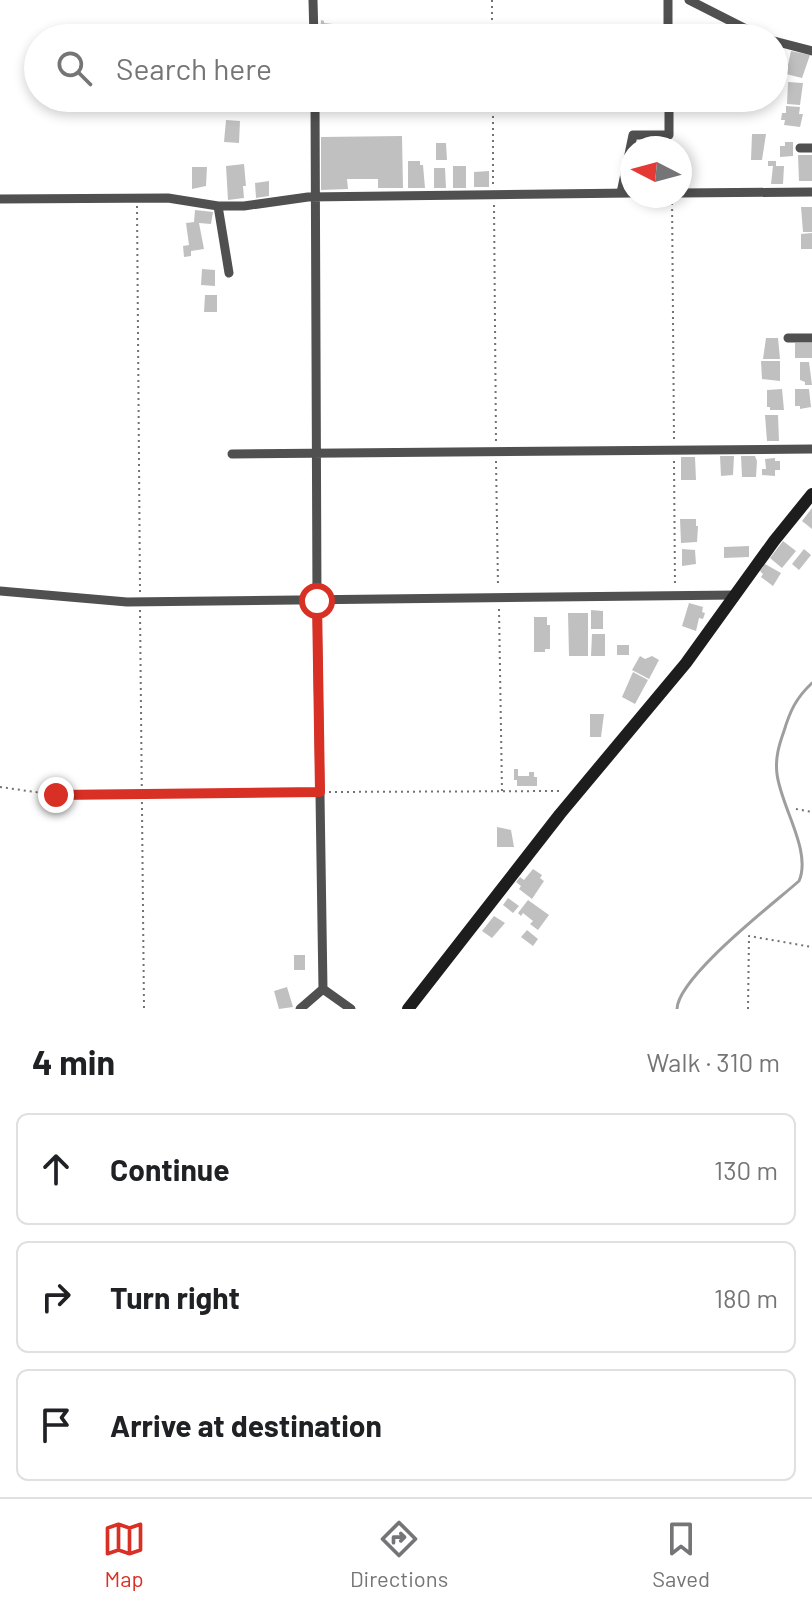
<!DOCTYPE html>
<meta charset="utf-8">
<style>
:root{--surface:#fff;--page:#f6f6f6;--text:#202124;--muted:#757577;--line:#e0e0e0;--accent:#d93025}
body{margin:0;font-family:Barlow,sans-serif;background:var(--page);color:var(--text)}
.compass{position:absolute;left:620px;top:136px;width:72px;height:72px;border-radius:50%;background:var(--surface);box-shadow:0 4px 12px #0003;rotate:276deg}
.stop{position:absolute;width:24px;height:24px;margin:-18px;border:6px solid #d93025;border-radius:50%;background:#fff}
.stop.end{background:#d93025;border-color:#fff;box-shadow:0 2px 8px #0008}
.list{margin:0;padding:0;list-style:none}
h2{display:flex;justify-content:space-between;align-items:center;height:104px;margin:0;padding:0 32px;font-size:34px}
h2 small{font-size:26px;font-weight:400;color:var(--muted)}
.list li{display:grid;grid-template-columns:52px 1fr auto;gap:24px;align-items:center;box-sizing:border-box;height:112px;margin:0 16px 16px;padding:0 16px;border:2px solid var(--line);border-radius:12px}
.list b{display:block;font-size:30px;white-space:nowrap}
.list em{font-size:26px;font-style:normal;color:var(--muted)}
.icon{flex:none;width:44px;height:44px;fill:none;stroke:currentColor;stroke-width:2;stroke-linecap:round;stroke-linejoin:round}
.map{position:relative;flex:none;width:812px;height:1009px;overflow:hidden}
.search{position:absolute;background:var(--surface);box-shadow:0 4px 12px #0003;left:24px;right:24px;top:24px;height:88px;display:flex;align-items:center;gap:20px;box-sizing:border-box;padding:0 28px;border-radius:44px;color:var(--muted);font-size:30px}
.sheet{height:488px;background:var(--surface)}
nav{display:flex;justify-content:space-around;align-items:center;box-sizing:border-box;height:112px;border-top:2px solid var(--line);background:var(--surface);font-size:22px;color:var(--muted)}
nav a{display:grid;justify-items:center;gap:4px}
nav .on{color:var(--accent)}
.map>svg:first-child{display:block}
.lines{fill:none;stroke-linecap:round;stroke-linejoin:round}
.stream{stroke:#9e9e9e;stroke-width:3}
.building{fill:#c0c0c0}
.path{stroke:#727272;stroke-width:2;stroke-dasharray:2 4;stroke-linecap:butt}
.street{stroke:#505050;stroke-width:9}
.secondary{stroke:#1d1d1d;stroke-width:12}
.route{stroke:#d93025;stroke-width:10}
</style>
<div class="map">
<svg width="812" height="1009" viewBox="0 0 812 1009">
<rect width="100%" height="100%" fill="#fff"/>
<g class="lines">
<path class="stream" d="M 677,1009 C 678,977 773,904 799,881 C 812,851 781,807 777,774 C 775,758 779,745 784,731 C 790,711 796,698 812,683"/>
</g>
<path class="building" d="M 321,20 L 324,21 L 324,23 L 333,24 L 333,38 L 320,38 Z
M 791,51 L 810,55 L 802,78 L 786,74 Z
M 788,82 L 803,83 L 800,105 L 787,104 Z
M 786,106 L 800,107 L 799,114 L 803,114 L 800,127 L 784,125 L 785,120 L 781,120 L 782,113 L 786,113 Z
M 226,120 L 240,121 L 239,143 L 224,142 Z
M 752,134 L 766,134 L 762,160 L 751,160 Z
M 402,136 L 403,188 L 378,188 L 378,179 L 347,179 L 348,189 L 321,190 L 321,137 Z
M 657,140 L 673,142 L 673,148 L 657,147 Z
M 785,142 L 793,142 L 793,156 L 780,157 L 780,146 L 785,146 Z
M 436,143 L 446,143 L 447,160 L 436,160 Z
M 798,155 L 812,155 L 812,181 L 799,181 Z
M 408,161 L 420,161 L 420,165 L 423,165 L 425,188 L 408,188 Z
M 768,161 L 776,161 L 776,166 L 784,166 L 783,184 L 771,184 L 773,166 L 768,166 Z
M 244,164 L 246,186 L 243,186 L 244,198 L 228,200 L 226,166 Z
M 453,166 L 466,166 L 466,188 L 453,188 Z
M 192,167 L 207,167 L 206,186 L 192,189 Z
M 434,168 L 445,168 L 446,188 L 434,188 Z
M 489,171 L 489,187 L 474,187 L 474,172 Z
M 269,181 L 269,196 L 256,198 L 255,183 Z
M 801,207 L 812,207 L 812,232 L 803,232 Z
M 195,210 L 213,212 L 211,224 L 199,223 L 204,249 L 191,251 L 191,256 L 184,257 L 183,246 L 189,245 L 186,223 L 194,222 Z
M 812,233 L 812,249 L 801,249 L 801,234 Z
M 202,269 L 215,270 L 215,286 L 201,285 Z
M 205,295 L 217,295 L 217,312 L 204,312 Z
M 766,338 L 778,338 L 780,359 L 763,359 Z
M 795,343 L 812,343 L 812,358 L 795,358 Z
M 761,361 L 780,361 L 780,381 L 762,379 Z
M 800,362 L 809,362 L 812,385 L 805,385 L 805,382 L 800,380 Z
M 782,389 L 784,410 L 770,410 L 770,407 L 767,407 L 767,390 Z
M 795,389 L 809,389 L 811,407 L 800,409 L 800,406 L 795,406 Z
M 765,415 L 778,415 L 779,441 L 767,441 Z
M 720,456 L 734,456 L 733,475 L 721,476 Z
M 741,456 L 755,456 L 757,461 L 756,477 L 742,477 Z
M 681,457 L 695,457 L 696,480 L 681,480 Z
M 775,458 L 775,461 L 780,461 L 780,470 L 775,470 L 775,476 L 762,475 L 762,469 L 766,469 L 765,459 Z
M 812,508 L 812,529 L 802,521 Z
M 680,519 L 696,519 L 696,526 L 698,526 L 697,542 L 681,543 Z
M 783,541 L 796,551 L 782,568 L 770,558 Z
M 749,546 L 749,557 L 724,558 L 724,547 Z
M 682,549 L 695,550 L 696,564 L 682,566 Z
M 804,549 L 811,555 L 799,570 L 792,564 Z
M 765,564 L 781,573 L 773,586 L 761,577 L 763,574 L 760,571 Z
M 689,603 L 703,607 L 702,612 L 705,613 L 703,619 L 699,618 L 696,631 L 682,626 Z
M 591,610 L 603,611 L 603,629 L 591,629 Z
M 568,613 L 588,613 L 588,656 L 569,656 Z
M 534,617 L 547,617 L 547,625 L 550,625 L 550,649 L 545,649 L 545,652 L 534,652 Z
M 592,634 L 605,634 L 605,656 L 591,656 Z
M 617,645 L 629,645 L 629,655 L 617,655 Z
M 640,656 L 645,659 L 652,656 L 659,660 L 649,679 L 632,670 Z
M 633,672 L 648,680 L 635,704 L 622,697 Z
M 590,714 L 604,714 L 601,737 L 590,737 Z
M 514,769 L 518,769 L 518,776 L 529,776 L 529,772 L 534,772 L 534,777 L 537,777 L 537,786 L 517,786 L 517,780 L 514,780 Z
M 497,827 L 511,830 L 514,847 L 497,847 Z
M 533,869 L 542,875 L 540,878 L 544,881 L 532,899 L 519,889 L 521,886 L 516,882 L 520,877 L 524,880 Z
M 508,898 L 519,906 L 513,913 L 503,905 Z
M 528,900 L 549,915 L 538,930 L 530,924 L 533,921 L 523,913 L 521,916 L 518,913 Z
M 494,916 L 505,923 L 492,938 L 482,931 Z
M 527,930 L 538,939 L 533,946 L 521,937 Z
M 294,955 L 305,955 L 305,970 L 294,970 Z
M 287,987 L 293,1007 L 279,1009 L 274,991 Z"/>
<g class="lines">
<path class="path" d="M 492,0 L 492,38
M 493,98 L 493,186
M 672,197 L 674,439
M 494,205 L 496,442
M 137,206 L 140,592
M 496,461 L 498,586
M 674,461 L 675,587
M 499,609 L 502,791
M 140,610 L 144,1009
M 0,787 L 56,795 L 310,792
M 329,792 L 562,791
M 796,809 L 812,812
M 748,1009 L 749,936 L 812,947"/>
<path class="street" d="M 313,0 L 314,38
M 668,0 L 668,38
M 689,0 L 764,38
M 774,41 L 812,51
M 315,98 L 317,601 L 323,989
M 800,148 L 812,148
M 621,193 L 633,135 L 669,135 L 669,98
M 680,193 L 812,192
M 0,199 L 168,198 L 218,206 L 244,206 L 308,197 L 632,193
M 218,206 L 229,273
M 788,338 L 812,338
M 232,454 L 812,449
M 0,591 L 127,602 L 736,595
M 300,1009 L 323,989 L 351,1009"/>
<path class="secondary" d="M 408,1009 L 560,814 L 686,663 L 774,541 L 812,494"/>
</g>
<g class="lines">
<path class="route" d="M 56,795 L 320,792 L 317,601"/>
</g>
</svg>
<svg class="compass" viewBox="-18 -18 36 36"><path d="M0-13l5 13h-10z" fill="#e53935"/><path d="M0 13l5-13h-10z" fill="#757577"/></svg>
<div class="stop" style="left:317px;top:601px"></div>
<div class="stop end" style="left:56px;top:795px"></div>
<div class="search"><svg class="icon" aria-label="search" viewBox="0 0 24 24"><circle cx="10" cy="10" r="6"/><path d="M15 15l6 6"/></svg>Search here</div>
</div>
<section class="sheet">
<h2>4 min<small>Walk · 310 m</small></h2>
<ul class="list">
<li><svg class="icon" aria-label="ahead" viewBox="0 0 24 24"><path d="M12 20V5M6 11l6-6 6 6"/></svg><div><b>Continue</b></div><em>130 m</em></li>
<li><svg class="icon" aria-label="right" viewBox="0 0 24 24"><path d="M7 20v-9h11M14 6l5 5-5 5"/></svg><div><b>Turn right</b></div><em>180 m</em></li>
<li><svg class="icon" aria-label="arrive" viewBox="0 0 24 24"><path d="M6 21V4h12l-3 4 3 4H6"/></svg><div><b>Arrive at destination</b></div></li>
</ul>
</section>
<nav>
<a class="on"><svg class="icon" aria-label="map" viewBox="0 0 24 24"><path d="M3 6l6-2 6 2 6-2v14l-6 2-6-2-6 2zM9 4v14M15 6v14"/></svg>Map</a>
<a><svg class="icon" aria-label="directions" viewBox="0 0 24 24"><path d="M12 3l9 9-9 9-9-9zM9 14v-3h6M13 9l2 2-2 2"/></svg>Directions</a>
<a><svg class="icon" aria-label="saved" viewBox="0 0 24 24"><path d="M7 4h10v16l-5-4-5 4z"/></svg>Saved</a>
</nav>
